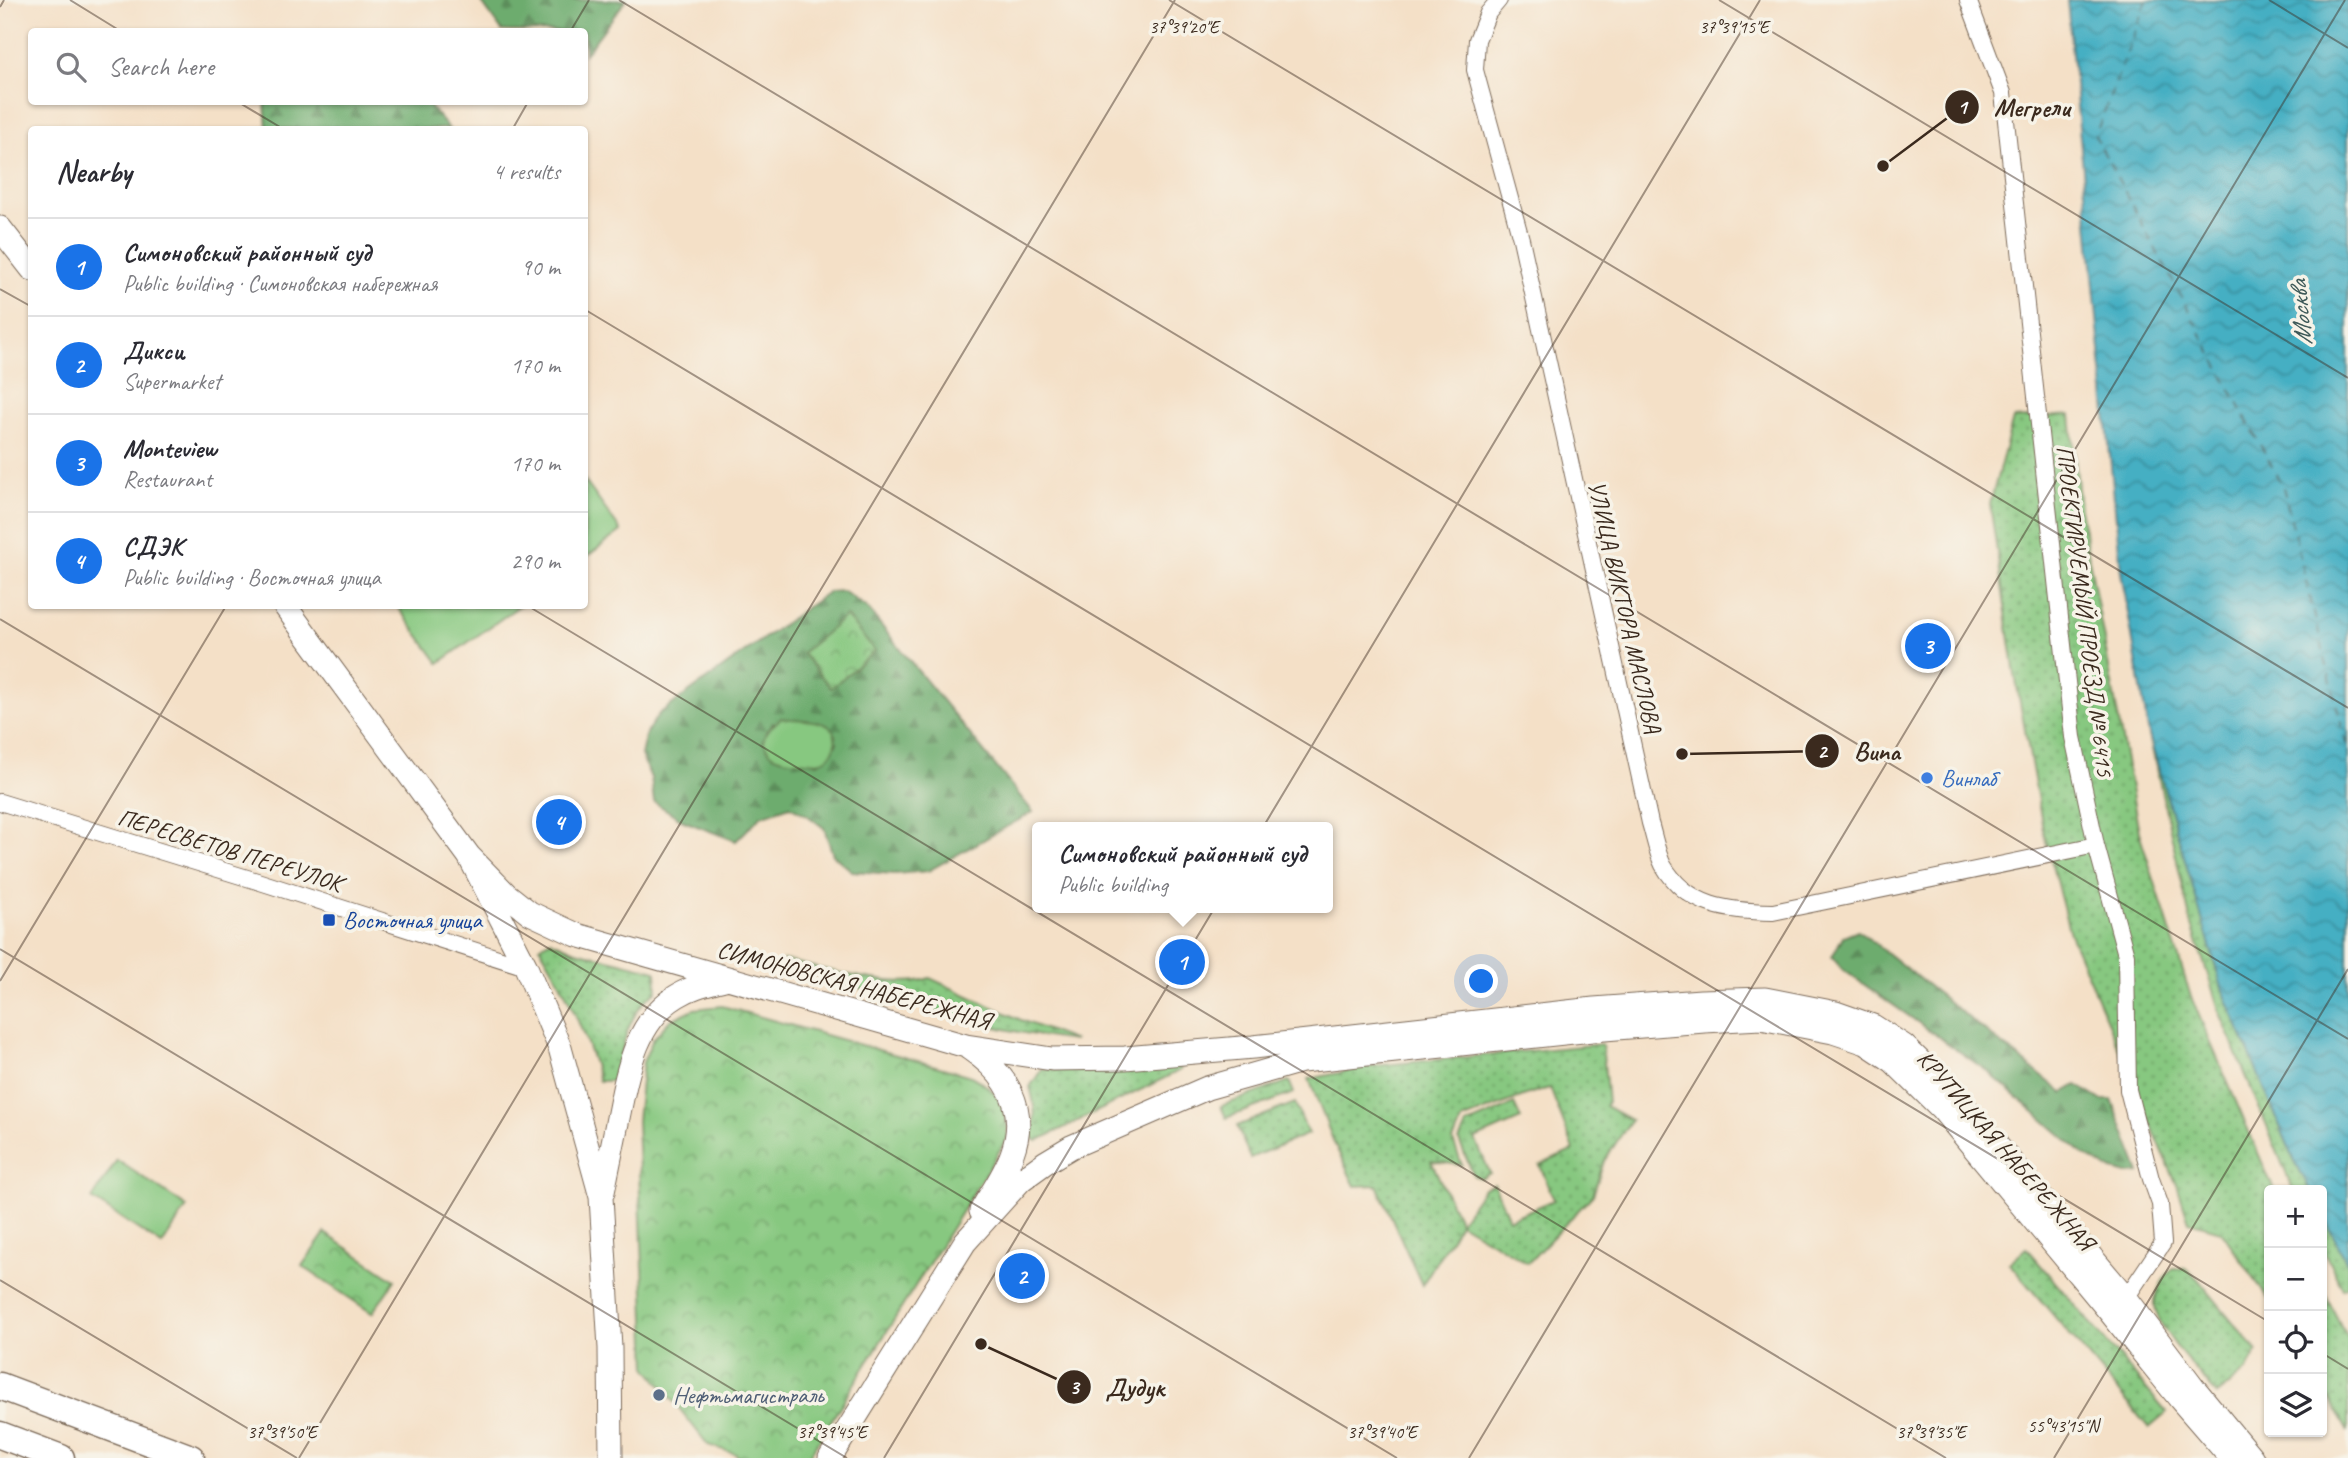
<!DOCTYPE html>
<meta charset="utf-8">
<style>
:root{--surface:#fff;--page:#f7f7f7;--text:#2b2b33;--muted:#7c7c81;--line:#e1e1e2;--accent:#1a73e8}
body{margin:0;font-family:Caveat,sans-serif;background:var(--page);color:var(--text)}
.controls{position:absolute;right:21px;bottom:21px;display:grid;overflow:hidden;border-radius:7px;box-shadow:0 2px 5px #0004}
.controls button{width:63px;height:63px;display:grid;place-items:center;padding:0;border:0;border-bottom:2px solid var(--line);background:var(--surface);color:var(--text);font:35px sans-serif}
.you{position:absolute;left:1482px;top:982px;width:24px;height:24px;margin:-18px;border:5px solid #fff;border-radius:50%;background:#1a73e8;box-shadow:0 0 0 10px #1a73e833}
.badge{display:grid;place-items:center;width:46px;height:46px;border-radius:50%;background:var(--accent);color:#fff;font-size:23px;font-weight:700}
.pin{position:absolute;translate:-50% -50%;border:4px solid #fff;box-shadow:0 2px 7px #0006}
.popup{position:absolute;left:1032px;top:822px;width:301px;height:91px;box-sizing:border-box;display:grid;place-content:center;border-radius:7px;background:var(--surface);filter:drop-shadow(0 2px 5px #0005);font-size:23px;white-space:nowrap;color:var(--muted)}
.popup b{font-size:26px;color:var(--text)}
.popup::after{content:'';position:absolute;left:50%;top:100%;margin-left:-14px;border:14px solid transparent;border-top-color:var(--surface)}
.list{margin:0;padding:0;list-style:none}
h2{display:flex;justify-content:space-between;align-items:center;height:91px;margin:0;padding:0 28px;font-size:30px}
h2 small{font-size:23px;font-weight:400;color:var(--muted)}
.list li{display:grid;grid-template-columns:46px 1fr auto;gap:21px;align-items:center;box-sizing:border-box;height:98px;padding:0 28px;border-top:2px solid var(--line)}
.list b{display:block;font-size:26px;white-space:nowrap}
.list p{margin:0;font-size:23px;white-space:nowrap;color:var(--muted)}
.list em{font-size:23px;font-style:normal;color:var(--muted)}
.icon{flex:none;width:38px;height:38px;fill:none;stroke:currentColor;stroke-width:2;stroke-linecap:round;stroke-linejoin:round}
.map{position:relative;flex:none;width:2348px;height:1458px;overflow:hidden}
.search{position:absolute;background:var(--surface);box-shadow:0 2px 5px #0004;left:28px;top:28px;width:560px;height:77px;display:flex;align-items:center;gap:18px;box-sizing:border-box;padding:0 24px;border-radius:7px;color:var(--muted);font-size:26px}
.panel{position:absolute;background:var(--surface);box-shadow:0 2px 5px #0004;left:28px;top:126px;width:560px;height:483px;border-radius:7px}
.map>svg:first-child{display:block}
.grass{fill:url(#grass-dots);stroke:#61794f;stroke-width:2;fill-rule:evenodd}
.forest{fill:url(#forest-firs);stroke:#546b46;stroke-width:2;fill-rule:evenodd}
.park{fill:url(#park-crowns);stroke:#61794f;stroke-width:2}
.garden{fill:#87c880;stroke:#61794f;stroke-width:2}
.water{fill:url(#water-waves);stroke:#406c70;stroke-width:2}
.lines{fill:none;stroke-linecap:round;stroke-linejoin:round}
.ferry{stroke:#3e5958;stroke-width:2;stroke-dasharray:9 7;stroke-linecap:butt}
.minor-casing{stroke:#7c6a59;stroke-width:18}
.secondary-casing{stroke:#7c6a59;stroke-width:25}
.primary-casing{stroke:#7c6a59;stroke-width:29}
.minor{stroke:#fff;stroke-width:16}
.secondary{stroke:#fff;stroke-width:23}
.primary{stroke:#fff;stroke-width:26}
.ticks{fill:none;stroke:#3b2a1e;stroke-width:2;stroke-opacity:0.45}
.shop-dot{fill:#3f7fe0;stroke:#f7f3e8;stroke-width:2.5}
.transit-dot{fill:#1a4fb4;stroke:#f7f3e8;stroke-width:2.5}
.service-dot{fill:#5c6f8a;stroke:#f7f3e8;stroke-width:2.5}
.labels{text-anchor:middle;stroke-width:7;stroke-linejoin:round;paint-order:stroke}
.street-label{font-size:24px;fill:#3b2a1e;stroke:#f7f3e8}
.shop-label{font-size:24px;fill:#366cbe;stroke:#f7f3e8;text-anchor:start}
.transit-label{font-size:24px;fill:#164399;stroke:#f7f3e8;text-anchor:start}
.service-label{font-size:24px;fill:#4e5e75;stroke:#f7f3e8;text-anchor:start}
.water-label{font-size:26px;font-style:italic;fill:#3e5958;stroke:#f7f3e8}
.ticks-label{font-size:18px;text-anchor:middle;fill:#3b2a1e;stroke:#f7f3e8;stroke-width:7;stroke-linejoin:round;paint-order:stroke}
.leader{fill:none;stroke:#3b2a1e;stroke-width:2.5}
.callout-dot{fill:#3b2a1e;stroke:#f7f3e8;stroke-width:2.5}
.mark-label{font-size:21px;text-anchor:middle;font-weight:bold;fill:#fff}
.callout-label{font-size:26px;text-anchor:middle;font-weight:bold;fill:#3b2a1e;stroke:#f7f3e8;stroke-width:7;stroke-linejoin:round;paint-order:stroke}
</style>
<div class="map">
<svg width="2348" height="1458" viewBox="0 0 2348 1458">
<defs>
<pattern id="grass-dots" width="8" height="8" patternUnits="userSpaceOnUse" patternTransform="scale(1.75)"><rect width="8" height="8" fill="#87c880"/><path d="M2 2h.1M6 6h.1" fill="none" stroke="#70a368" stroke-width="1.8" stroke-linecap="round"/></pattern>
<pattern id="forest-firs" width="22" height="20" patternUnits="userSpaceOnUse" patternTransform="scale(1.75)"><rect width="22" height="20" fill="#6dac6e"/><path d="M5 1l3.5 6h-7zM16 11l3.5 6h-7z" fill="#5b8c5a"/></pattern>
<pattern id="park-crowns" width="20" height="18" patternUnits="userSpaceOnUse" patternTransform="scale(1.75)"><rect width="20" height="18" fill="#87c880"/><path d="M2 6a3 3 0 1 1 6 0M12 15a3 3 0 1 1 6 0" fill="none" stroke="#70a368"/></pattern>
<pattern id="water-waves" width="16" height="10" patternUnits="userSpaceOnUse" patternTransform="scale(1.75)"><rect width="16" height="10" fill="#44afc3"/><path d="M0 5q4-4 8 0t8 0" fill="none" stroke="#3a8f9e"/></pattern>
</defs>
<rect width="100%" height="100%" fill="#f7f3e8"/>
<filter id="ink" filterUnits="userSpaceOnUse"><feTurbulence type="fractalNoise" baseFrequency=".0143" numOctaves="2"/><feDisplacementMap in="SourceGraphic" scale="14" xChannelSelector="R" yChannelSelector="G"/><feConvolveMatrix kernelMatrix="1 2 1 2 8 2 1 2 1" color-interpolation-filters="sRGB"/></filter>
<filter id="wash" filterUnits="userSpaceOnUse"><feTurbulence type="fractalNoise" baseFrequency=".00686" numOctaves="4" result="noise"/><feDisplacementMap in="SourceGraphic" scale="28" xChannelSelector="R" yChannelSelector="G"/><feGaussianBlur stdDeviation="1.57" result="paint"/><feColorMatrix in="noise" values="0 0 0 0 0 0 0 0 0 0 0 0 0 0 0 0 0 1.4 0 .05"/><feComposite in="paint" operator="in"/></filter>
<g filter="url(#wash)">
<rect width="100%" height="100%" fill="#f4e0c7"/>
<path class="grass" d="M 2071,415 L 2080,509 L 2139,832 L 2191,997 L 2274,1190 L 2269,1190 L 2269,1300 L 2221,1231 L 2189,1222 L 2177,1185 L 2070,934 L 2044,834 L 2015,675 L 1990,504 L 2013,419 Z
M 2149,735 L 2222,988 L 2293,1157 L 2310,1190 L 2293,1190 L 2220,1013 L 2190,919 Z
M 550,940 L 576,951 L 656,971 L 657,991 C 627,1011 622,1047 616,1081 L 599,1081 C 586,1033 566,990 540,947 Z
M 783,960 C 819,967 898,991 930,978 L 1021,1020 L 1075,1041 C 975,1030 879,991 782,966 Z
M 1602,1044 L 1608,1102 L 1605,1106 L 1631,1120 L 1604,1161 L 1593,1195 L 1528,1263 L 1460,1223 L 1422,1285 L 1377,1185 L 1355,1186 L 1335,1145 L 1309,1079 L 1373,1066 ZM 1550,1088 L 1574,1150 L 1540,1165 L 1554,1200 L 1509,1219 L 1494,1184 L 1484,1188 L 1460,1222 L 1431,1161 L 1462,1165 L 1453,1141 L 1462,1120 L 1531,1093 Z
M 1179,1060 L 1181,1070 L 1037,1141 L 1031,1136 C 1037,1118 1035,1105 1030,1087 L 1042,1069 L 1082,1071 Z
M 1289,1081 L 1294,1093 L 1226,1118 L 1221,1106 Z
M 1295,1103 L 1308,1134 L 1250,1158 L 1237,1126 Z
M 1514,1104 L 1521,1119 L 1475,1139 L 1490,1173 L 1481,1178 L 1474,1176 L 1459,1141 L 1466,1125 Z
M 2322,1213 L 2348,1265 L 2348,1286 L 2343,1289 L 2322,1247 Z
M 2026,1248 L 2167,1413 L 2149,1428 L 2009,1263 Z
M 2173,1268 L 2186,1269 L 2197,1278 L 2257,1351 L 2246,1371 L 2217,1395 C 2202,1377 2156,1328 2155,1306 C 2154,1293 2164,1277 2173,1268 Z
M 2322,1287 L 2348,1340 L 2348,1432 L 2322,1384 Z"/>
<path class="forest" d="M 480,0 L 626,0 L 585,54 L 584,32 L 502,31 Z
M 265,102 L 426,102 L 449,129 L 267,129 Z
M 843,591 L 867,608 L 1033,812 L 928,871 L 895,874 L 852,871 L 833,855 L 824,828 L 807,815 L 790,806 L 761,816 L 736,841 L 684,821 L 654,802 L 651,778 L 641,755 L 646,733 L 659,714 L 828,592 ZM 773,723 L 837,742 C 832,753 828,758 817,763 L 764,741 L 766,732 Z
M 1858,930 L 2063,1093 L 2077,1085 L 2101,1100 L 2112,1100 L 2140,1173 L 2127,1174 L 2106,1168 L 2082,1153 L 1987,1071 L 1842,969 L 1832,957 L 1843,936 Z"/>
<path class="park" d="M 846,616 L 875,651 L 831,688 L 802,653 Z
M 722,1006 L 971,1076 C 999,1091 1007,1105 1008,1137 L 808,1458 L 738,1458 L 736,1454 L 708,1445 L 647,1367 L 637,1121 L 643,1062 L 653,1039 L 670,1020 L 694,1009 Z
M 325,1233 L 395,1280 L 372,1313 L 302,1266 Z"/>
<path class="garden" d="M 585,481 L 621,531 L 585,558 L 584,558 Z
M 397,606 L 519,606 L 439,663 Z
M 781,718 C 794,720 812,719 824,724 C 840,729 838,751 826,759 C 818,765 780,760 773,755 C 768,751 766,747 763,741 L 766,732 Z
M 117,1160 L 187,1207 L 162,1245 L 92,1199 Z"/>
<path class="water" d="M 2067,0 L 2348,0 L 2348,1265 L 2322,1213 L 2322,1190 L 2310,1190 L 2293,1157 L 2222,988 L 2149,735 L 2121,572 Z"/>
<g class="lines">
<path class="ferry" d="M 2147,0 L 2095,136 L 2283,487 L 2348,752"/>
</g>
</g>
<g filter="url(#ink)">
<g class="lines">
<g class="minor-casing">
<path id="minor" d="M 1499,0 L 1488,13 L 1477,40 L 1475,70 L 1521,239 L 1650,823 C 1654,836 1657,853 1663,865 C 1688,908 1729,911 1773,912 L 2096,845
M 1968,0 L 2003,93 L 2073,737 L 2096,845 L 2126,955 L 2128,1090 L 2151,1179 L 2160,1204 L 2163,1243 L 2126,1298
M 0,802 L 257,881 L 526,967"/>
</g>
<g class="secondary-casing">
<path id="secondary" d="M 0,228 L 32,269
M 285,606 L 469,856 L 526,967 L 560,1048 L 601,1197 L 610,1348 L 611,1458
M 469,856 L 506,894 L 530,913 L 577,935 L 966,1046 L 1052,1059 L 1125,1058 L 1253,1047 L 1594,1009 L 1701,1001 L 1765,999 L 1836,1013 L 1873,1026 L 1904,1046 L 1951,1091 L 2126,1298 L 2194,1388 L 2252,1458
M 970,1049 C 1007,1074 1029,1108 1012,1154 C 1005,1174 991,1193 981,1211
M 603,1192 C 608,1168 613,1143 618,1118 C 627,1074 635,1021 677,996 C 693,986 710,983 728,978
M 830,1458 L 965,1242 L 1021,1180 L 1046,1162 L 1071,1147 L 1207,1088 L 1302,1061 L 1592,1030 L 1704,1021 L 1761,1018 L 1833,1032 L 1866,1043 L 1893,1061 L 1941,1108 L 2110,1312 L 2180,1399 L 2231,1458"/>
</g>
<g class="primary-casing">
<path id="primary" d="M 0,1386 L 191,1458
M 0,1435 L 61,1458"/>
</g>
<use href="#minor" class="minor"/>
<use href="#secondary" class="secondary"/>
<use href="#primary" class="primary"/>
</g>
</g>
<path class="ticks" d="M 70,0 L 122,32M 619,0 L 2348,1039M 1169,0 L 2348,708M 1719,0 L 2348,378M 2269,0 L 2348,48M 0,7 L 4,0M 570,32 L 589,0M 238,102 L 285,130M 512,130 L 528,102M 0,289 L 32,307M 584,309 L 2269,1322M 528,606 L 1946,1458M 0,619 L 1397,1458M 0,949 L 847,1458M 0,981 L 226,606M 0,1280 L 297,1458M 2322,1353 L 2348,1369M 299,1458 L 1175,0M 884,1458 L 1760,0M 1469,1458 L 2345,0M 2054,1458 L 2348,969"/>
<circle class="shop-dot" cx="1927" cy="778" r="7"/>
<rect class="transit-dot" x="322" y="913" width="14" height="14" rx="3.5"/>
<circle class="service-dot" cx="659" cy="1395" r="7"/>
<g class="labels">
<g class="street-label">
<text transform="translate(1625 607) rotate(77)" y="8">УЛИЦА ВИКТОРА МАСЛОВА</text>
<text transform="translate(2085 611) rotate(83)" y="8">ПРОЕКТИРУЕМЫЙ ПРОЕЗД № 6415</text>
<text transform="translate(230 850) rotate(17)" y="8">ПЕРЕСВЕТОВ ПЕРЕУЛОК</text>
<text transform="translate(854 985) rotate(15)" y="8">СИМОНОВСКАЯ НАБЕРЕЖНАЯ</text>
<text transform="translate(2006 1150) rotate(49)" y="8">КРУТИЦКАЯ НАБЕРЕЖНАЯ</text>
</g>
<g class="shop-label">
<text x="1941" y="786">Винлаб</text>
</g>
<g class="transit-label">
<text x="343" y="928">Восточная улица</text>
</g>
<g class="service-label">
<text x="673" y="1403">Нефтьмагистраль</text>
</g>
<g class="water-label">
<text transform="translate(2300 313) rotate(-95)" y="9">Москва</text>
</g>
</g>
<g class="ticks-label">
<text x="1184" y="33">37°39'20"E</text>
<text x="1734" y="33">37°39'15"E</text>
<text x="2063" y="1432">55°43'15"N</text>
<text x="282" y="1438">37°39'50"E</text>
<text x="832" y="1438">37°39'45"E</text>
<text x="1382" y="1438">37°39'40"E</text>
<text x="1931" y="1438">37°39'35"E</text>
</g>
<path class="leader" d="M1883 166L1962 107M1682 754L1822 751M981 1344L1074 1387"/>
<g class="callout-dot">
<circle cx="1883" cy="166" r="7"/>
<circle cx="1682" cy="754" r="7"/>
<circle cx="981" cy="1344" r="7"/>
<circle cx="1962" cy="107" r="18"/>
<circle cx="1822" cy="751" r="18"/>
<circle cx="1074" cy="1387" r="18"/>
</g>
<g class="mark-label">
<text x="1962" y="114">1</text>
<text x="1822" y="758">2</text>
<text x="1074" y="1394">3</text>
</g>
<g class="callout-label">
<text x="2032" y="116">Мегрели</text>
<text x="1877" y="760">Buna</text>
<text x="1135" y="1396">Дудук</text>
</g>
</svg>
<div class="controls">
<button>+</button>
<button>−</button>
<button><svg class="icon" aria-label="locate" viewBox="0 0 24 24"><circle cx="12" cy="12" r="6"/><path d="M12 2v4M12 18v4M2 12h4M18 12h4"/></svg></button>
<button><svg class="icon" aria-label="layers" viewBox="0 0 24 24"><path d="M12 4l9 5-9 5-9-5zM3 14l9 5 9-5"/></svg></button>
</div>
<div class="you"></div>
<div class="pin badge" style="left:1182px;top:962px">1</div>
<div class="popup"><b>Симоновский районный суд</b>Public building</div>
<div class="pin badge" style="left:1022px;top:1276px">2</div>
<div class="pin badge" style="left:1928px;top:646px">3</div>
<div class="pin badge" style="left:559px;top:822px">4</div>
<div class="search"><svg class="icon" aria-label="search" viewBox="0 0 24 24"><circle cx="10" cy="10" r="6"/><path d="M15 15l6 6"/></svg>Search here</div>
<section class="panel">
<h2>Nearby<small>4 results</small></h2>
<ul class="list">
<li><span class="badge">1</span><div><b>Симоновский районный суд</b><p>Public building · Симоновская набережная</p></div><em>90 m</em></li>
<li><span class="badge">2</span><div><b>Дикси</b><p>Supermarket</p></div><em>170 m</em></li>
<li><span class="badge">3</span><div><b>Monteview</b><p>Restaurant</p></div><em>170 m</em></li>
<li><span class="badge">4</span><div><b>СДЭК</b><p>Public building · Восточная улица</p></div><em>290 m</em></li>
</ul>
</section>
</div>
